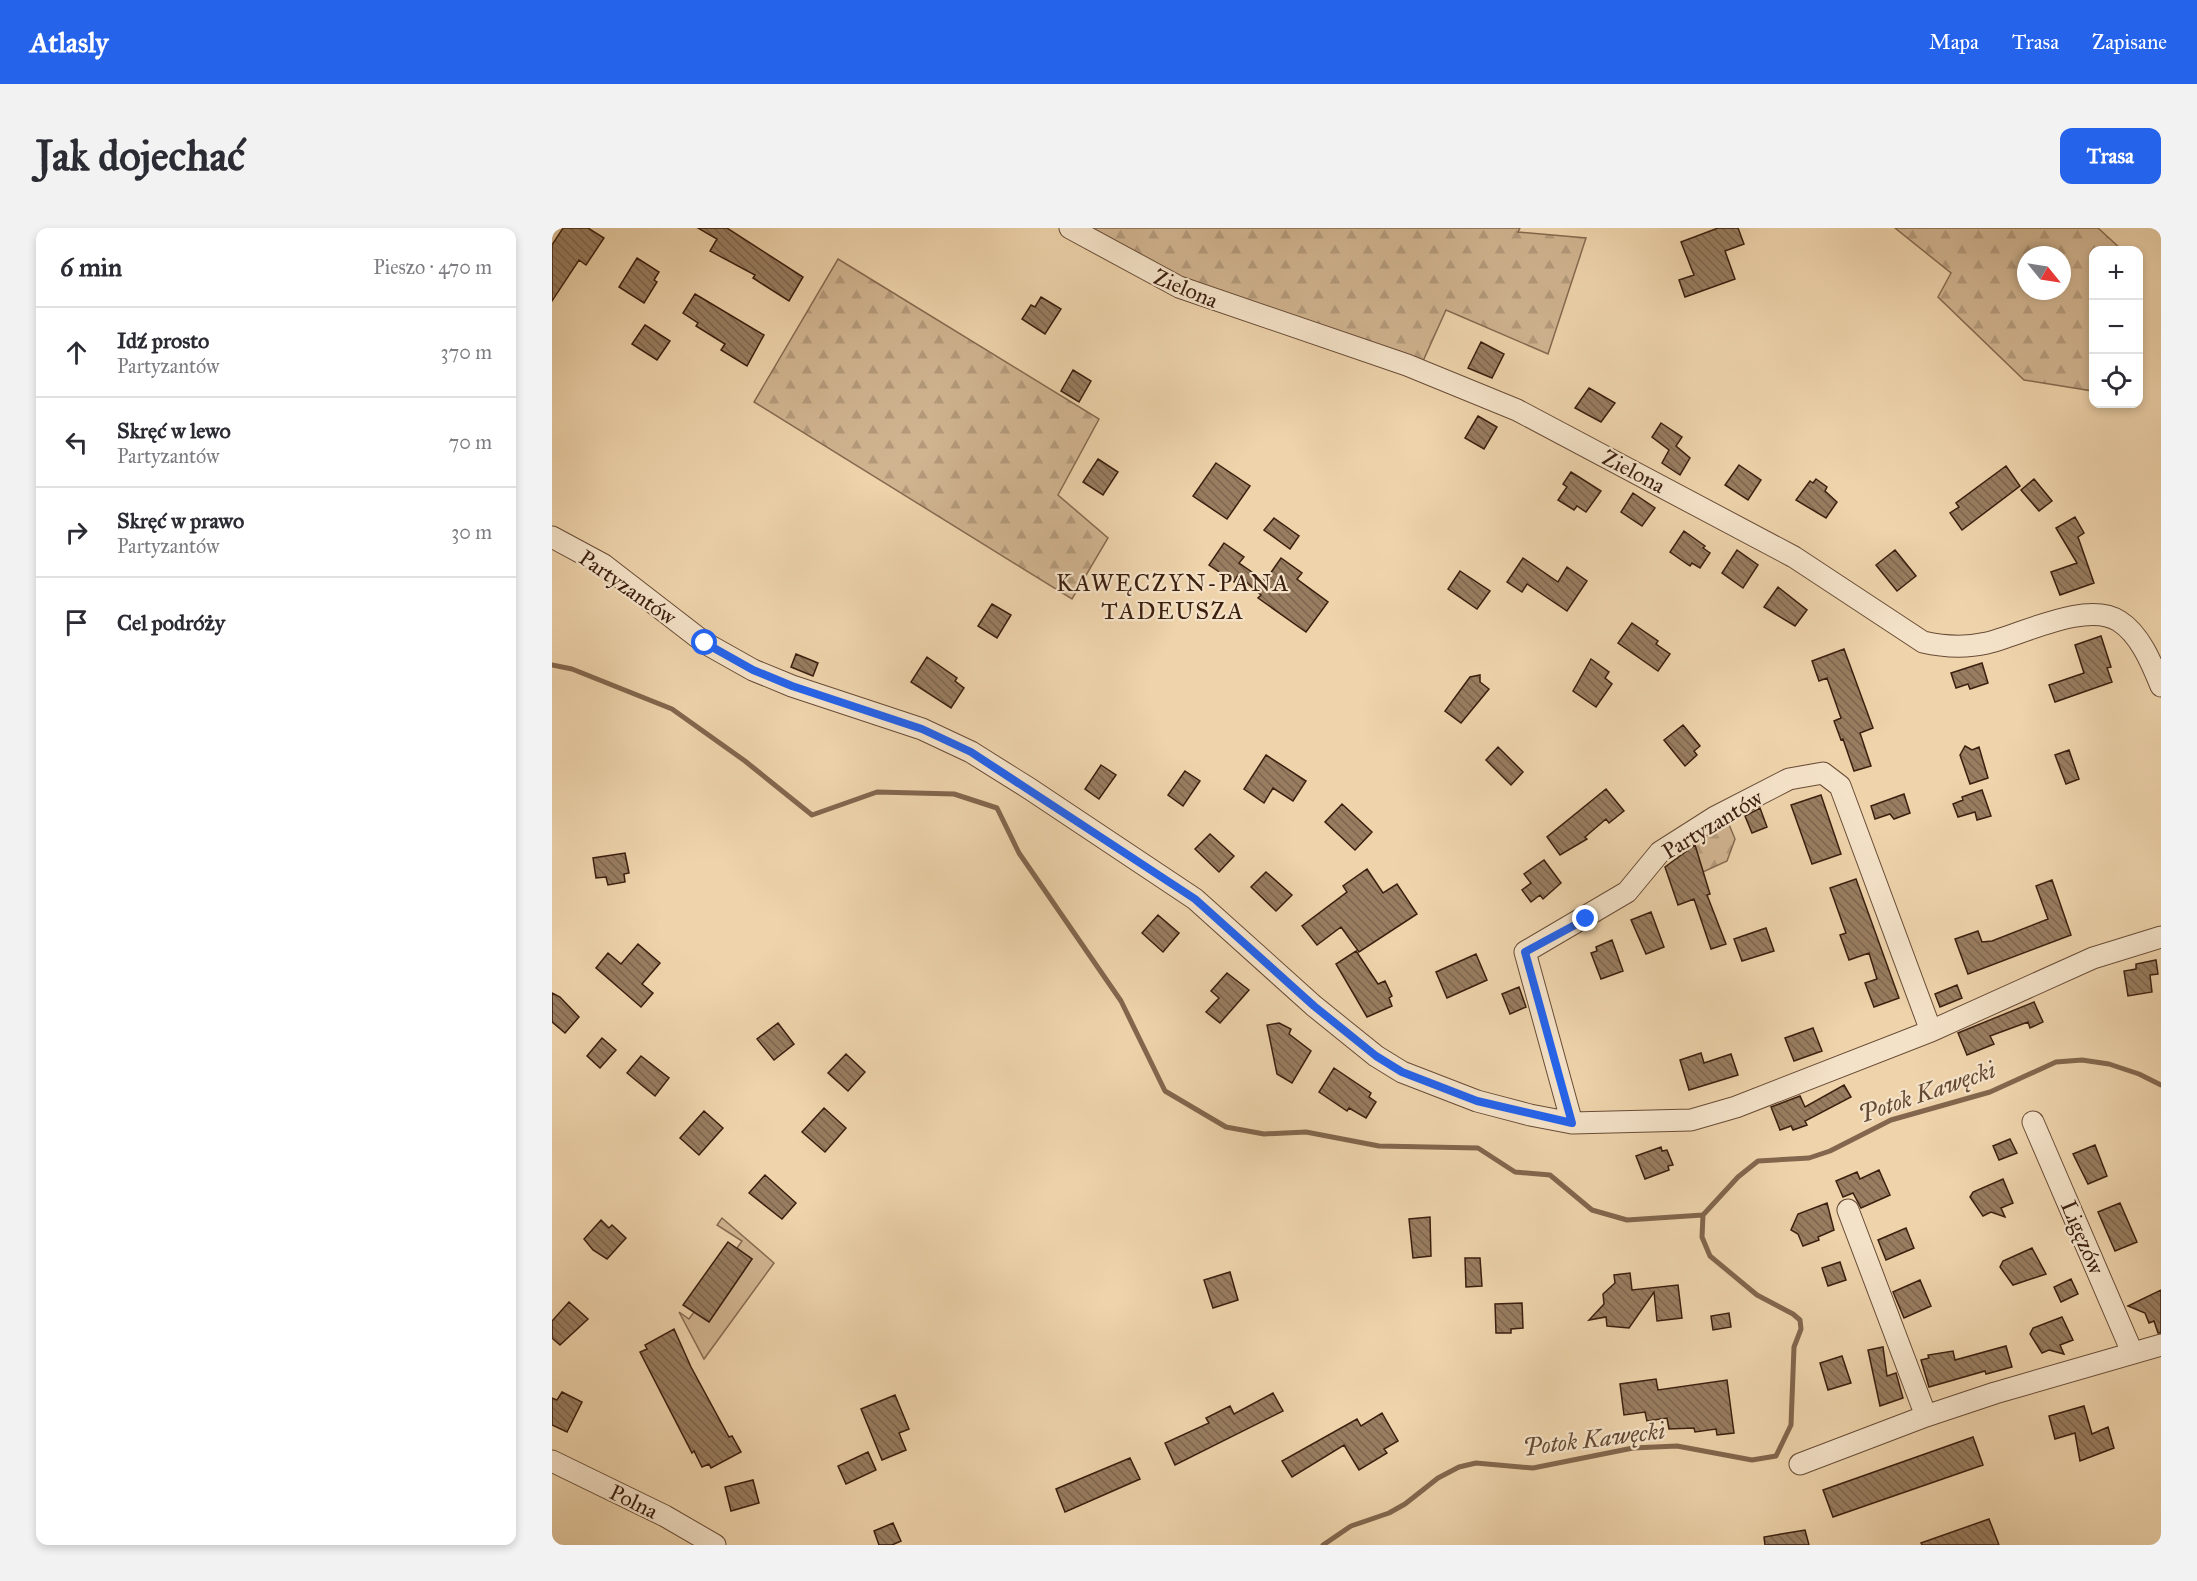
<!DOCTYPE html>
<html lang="pl">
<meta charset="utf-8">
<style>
:root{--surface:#fff;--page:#f2f2f3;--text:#2b2b33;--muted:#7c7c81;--line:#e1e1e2;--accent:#2563eb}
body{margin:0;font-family:"IM FELL Great Primer",serif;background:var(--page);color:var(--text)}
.controls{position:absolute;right:18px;top:18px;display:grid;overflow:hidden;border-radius:12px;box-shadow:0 3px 9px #0003}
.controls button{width:54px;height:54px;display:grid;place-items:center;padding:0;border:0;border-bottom:2px solid var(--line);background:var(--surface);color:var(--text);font:30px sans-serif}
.compass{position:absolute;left:1465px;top:18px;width:54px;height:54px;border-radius:50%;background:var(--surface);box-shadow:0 3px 9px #0003;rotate:120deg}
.stop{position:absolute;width:18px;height:18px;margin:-14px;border:4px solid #2563eb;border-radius:50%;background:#fff}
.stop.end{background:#2563eb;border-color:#fff;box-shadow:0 2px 6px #0008}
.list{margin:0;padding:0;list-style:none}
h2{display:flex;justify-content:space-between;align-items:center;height:78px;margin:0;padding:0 24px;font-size:26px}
h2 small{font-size:20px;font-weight:400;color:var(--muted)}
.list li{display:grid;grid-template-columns:39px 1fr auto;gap:18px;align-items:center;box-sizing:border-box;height:90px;padding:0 24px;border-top:2px solid var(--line)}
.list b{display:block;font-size:22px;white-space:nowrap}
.list p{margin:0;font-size:20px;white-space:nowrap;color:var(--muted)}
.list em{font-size:20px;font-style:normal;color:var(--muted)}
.icon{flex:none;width:33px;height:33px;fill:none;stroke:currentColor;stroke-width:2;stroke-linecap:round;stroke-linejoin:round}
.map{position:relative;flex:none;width:1609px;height:1317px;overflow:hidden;border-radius:12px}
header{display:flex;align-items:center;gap:36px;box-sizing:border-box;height:84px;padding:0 30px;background:var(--accent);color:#fff}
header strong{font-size:28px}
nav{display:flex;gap:33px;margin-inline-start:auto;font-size:21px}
.intro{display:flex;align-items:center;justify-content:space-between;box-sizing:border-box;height:144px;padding:0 36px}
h1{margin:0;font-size:42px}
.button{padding:15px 27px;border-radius:12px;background:var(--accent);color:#fff;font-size:21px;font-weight:700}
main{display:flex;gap:36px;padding:0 36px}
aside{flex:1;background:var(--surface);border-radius:12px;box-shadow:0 3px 9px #0003}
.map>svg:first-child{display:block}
.grass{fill:#d0b490;stroke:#866a50;stroke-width:1.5}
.forest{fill:url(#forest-firs);stroke:#866a50;stroke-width:1.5;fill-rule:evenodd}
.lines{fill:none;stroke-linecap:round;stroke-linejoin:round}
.stream{stroke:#82664d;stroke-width:5}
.building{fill:url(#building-back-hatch);stroke:#3b1f0f;stroke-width:1.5}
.minor-casing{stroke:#684c36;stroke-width:23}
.minor{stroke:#f4e2c8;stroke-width:21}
.route{stroke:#2563eb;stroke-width:8}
.labels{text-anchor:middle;stroke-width:4.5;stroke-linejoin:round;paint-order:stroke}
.street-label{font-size:22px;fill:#3b1f0f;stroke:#f4e2c8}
.neighbourhood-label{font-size:24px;letter-spacing:1.5px;fill:#3b1f0f;stroke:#f4e2c8}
.water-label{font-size:24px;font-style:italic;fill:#644933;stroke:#f4e2c8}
</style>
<header>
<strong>Atlasly</strong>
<nav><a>Mapa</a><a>Trasa</a><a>Zapisane</a></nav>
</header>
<div class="intro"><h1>Jak dojechać</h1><a class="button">Trasa</a></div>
<main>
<aside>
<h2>6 min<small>Pieszo · 470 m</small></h2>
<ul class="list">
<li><svg class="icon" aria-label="ahead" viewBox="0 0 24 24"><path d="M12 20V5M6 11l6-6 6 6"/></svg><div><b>Idź prosto</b><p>Partyzantów</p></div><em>370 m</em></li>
<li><svg class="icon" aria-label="left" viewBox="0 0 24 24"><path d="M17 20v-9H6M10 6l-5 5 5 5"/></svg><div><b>Skręć w lewo</b><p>Partyzantów</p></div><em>70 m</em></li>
<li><svg class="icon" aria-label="right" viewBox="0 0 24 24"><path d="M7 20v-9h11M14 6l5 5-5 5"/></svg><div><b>Skręć w prawo</b><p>Partyzantów</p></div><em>30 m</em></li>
<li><svg class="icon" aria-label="arrive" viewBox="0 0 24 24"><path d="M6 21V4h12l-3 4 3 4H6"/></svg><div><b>Cel podróży</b></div></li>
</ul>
</aside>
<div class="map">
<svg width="1609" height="1317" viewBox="0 0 1609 1317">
<defs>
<pattern id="forest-firs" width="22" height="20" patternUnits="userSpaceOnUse" patternTransform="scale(1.5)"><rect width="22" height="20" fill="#d0b490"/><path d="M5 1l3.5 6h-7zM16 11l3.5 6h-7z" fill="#b49a7b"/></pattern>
<pattern id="building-back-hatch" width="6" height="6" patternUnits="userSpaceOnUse" patternTransform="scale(1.5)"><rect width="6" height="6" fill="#987d60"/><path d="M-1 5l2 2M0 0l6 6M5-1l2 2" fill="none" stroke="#7d664e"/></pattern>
</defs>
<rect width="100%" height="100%" fill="#eed3ab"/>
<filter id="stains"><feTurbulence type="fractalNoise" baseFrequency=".00333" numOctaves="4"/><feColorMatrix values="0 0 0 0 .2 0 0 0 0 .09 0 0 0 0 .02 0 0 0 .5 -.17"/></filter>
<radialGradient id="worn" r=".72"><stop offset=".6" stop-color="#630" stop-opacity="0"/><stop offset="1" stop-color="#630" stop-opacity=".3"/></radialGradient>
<path class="grass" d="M 170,990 L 222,1035 L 152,1131 L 127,1084 L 137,1091 L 142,1084 L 157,1094 L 200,1031 L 185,1020 L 190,1013 L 165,997 Z"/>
<path class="forest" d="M 533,0 L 968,0 L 966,4 L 1034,10 L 996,126 L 894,82 L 871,133 L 623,53 Z
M 1343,0 L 1546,0 L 1570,22 L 1542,22 L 1541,163 L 1472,152 L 1386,69 L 1399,45 ZM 1474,27 L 1510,27 L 1510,63 L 1474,63 Z
M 286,31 L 547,191 L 506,267 L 556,310 L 520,371 L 202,174 Z
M 1176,594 L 1183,611 L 1175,633 L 1151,644 L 1142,615 Z"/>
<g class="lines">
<path class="stream" d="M 0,437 L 20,441 L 120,481 L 193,533 L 260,587 L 325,564 L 402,566 L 445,580 L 467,625 L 569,773 L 613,863 L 674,899 L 712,906 L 754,904 L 827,918 L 926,920 L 963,944 L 998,947 L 1040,982 L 1075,992 L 1151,987
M 771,1317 L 799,1298 L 837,1285 L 853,1276 L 886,1250 L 907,1239 L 924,1235 L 981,1240 L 1081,1220 L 1125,1218 L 1200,1232 L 1224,1228 L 1239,1197 L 1242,1119 L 1249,1101 L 1248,1092 L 1241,1086 L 1205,1067 L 1158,1028 L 1150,1009 L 1151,987 L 1186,949 L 1206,933 L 1257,930 L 1278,923 L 1339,892 L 1438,864 L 1504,834 L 1530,832 L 1557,836 L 1587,846 L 1609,857"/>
</g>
<path class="building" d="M 11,0 L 36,0 L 52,10 L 34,37 L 27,32 L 0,73 L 0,17 Z
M 146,0 L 175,0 L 251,49 L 237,73 L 201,50 L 203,47 L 158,23 L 165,11 Z
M 1166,0 L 1186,0 L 1192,16 L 1173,23 L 1183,51 L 1133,69 L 1127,52 L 1142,47 L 1129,14 Z
M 85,30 L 107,44 L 102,52 L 105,54 L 92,75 L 67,59 Z
M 143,66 L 212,107 L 195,138 L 169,122 L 173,116 L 144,98 L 146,95 L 131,85 Z
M 489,69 L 509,81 L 493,106 L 470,91 L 479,77 L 483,79 Z
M 93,97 L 118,113 L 105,132 L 80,116 Z
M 929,114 L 952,126 L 940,150 L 916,140 Z
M 521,142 L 539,153 L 527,174 L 509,163 Z
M 1037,160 L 1063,175 L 1049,194 L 1023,180 Z
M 926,188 L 945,199 L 932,221 L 913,210 Z
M 1109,195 L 1130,209 L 1124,218 L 1138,230 L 1128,247 L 1110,235 L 1117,222 L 1100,209 Z
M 546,231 L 566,244 L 551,267 L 531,254 Z
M 664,235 L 698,258 L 675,291 L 641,268 Z
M 1187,237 L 1209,252 L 1196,272 L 1173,257 Z
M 1454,238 L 1468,258 L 1410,302 L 1398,285 L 1407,279 L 1404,275 Z
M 1019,244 L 1049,263 L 1034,284 L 1025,278 L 1022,282 L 1006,272 L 1015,259 L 1011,256 Z
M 1264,251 L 1275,259 L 1273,263 L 1285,274 L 1274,290 L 1244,272 L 1258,253 L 1261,255 Z
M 1482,251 L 1500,273 L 1487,283 L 1469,262 Z
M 1081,265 L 1103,280 L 1090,298 L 1069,284 Z
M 1523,289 L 1532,305 L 1526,309 L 1542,355 L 1508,367 L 1499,344 L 1525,335 L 1504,300 Z
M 722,290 L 747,308 L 738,321 L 712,302 Z
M 1132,303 L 1153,318 L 1151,320 L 1158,325 L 1148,340 L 1140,335 L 1138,338 L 1118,324 Z
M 672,315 L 692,329 L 687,335 L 713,353 L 729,330 L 750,345 L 745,351 L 776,374 L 754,404 L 706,370 L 709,367 L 686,347 L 682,354 L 657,337 Z
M 1185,322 L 1206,337 L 1191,360 L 1170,345 Z
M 1343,322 L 1364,348 L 1345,363 L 1324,337 Z
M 971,330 L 1006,354 L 1015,339 L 1035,353 L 1015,383 L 975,356 L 970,364 L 955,354 Z
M 908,343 L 938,363 L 925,381 L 896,361 Z
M 1226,359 L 1255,382 L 1243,398 L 1212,379 Z
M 440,376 L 459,387 L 445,410 L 426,398 Z
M 1080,395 L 1106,413 L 1104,416 L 1118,426 L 1106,443 L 1066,415 Z
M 1549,408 L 1559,439 L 1555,440 L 1560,454 L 1503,474 L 1497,457 L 1532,445 L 1523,417 Z
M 1292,421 L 1321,500 L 1308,505 L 1319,538 L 1302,543 L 1291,511 L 1289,512 L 1282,493 L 1289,490 L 1275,450 L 1267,453 L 1260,433 Z
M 244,426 L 266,435 L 261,448 L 239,439 Z
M 375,429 L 405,450 L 403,453 L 412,460 L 399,480 L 359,454 Z
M 1039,431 L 1057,444 L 1053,450 L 1060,456 L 1044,479 L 1021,463 Z
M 1430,435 L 1436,455 L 1418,461 L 1416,456 L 1404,460 L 1399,445 Z
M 928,447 L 928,454 L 937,461 L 909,495 L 893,483 L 918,449 Z
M 1131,497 L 1148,518 L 1142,523 L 1145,527 L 1133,538 L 1112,512 Z
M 1413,518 L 1420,522 L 1427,519 L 1436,550 L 1418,556 L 1408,527 Z
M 946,519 L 971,544 L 959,557 L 934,532 Z
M 1517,522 L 1527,551 L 1514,556 L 1503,527 Z
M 714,527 L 754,553 L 741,573 L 721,560 L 712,575 L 692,561 Z
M 549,537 L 564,547 L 547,571 L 533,561 Z
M 633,543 L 648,553 L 631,578 L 616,567 Z
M 1054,561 L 1072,583 L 1057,595 L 1054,591 L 1033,609 L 1035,611 L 1008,627 L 995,609 Z
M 1430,562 L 1439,588 L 1425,592 L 1423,584 L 1406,589 L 1401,576 L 1411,572 L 1410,569 Z
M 1352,566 L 1358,585 L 1342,591 L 1338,586 L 1323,591 L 1319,578 Z
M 1269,567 L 1289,626 L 1260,636 L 1239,577 Z
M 790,576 L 820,604 L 803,622 L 773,594 Z
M 1208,580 L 1215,599 L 1200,605 L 1193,588 Z
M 658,606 L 682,628 L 667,644 L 643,621 Z
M 1143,617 L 1158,666 L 1155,667 L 1174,716 L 1159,721 L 1142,671 L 1126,677 L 1113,639 Z
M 73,625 L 77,645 L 72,646 L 73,654 L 56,657 L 54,649 L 44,650 L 41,630 Z
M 992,632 L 1009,655 L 991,671 L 988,667 L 979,674 L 970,662 L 979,655 L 972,646 Z
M 815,641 L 831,665 L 845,656 L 865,686 L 807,724 L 789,699 L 765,717 L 750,698 L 795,664 L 791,658 Z
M 714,644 L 740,667 L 724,683 L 699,659 Z
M 1304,651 L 1347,770 L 1322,779 L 1313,755 L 1325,751 L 1317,725 L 1297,732 L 1288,707 L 1294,705 L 1278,660 Z
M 1500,652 L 1519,707 L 1416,746 L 1403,711 L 1426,703 L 1430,714 L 1440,713 L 1496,691 L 1484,658 Z
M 1099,684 L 1112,719 L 1094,726 L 1079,692 Z
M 606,687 L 627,705 L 611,724 L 590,705 Z
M 1214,700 L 1222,723 L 1190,733 L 1182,711 Z
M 1060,712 L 1071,743 L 1049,751 L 1039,725 L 1045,723 L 1044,719 Z
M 86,716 L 108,735 L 90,756 L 101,765 L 89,779 L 44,740 L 56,725 L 69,736 Z
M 804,723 L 826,756 L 833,753 L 840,768 L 837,770 L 840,778 L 815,789 L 784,736 Z
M 924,726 L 935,752 L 895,770 L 884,744 Z
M 1604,732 L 1606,746 L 1598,747 L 1600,764 L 1576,768 L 1572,743 L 1584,741 L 1584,736 Z
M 675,745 L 697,762 L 668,795 L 654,784 L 667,770 L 659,763 Z
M 1405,757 L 1410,770 L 1388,779 L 1383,766 Z
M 967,759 L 974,779 L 958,786 L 950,766 Z
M 0,765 L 8,769 L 27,789 L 13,805 L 0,794 Z
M 1482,774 L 1491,794 L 1478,800 L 1476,794 L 1438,808 L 1442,816 L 1415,827 L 1406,805 Z
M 226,795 L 242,816 L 222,832 L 205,811 Z
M 727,795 L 739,801 L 737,806 L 759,823 L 740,855 L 725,846 L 715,797 Z
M 1261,800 L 1270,823 L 1242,833 L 1233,810 Z
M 50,810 L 64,822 L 48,840 L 35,828 Z
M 1149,825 L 1152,835 L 1179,826 L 1186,847 L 1137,862 L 1128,832 Z
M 294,826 L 313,844 L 296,863 L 276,845 Z
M 89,828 L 117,850 L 103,868 L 75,845 Z
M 782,840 L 819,865 L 817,869 L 824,874 L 814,890 L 797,880 L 795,883 L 767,864 Z
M 1292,857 L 1299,869 L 1253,893 L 1255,897 L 1241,902 L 1239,898 L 1228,902 L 1219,879 L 1248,868 L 1253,879 Z
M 272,880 L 294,900 L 273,924 L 250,904 Z
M 152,883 L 171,900 L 147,927 L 128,910 Z
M 1458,911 L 1465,925 L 1447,932 L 1441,918 Z
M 1543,917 L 1555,948 L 1536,956 L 1521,926 Z
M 1109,919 L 1110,923 L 1115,922 L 1121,937 L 1116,938 L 1117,942 L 1093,951 L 1084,928 Z
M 1327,942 L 1338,967 L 1309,980 L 1301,965 L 1291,969 L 1284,953 L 1305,944 L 1308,951 Z
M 213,947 L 244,975 L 230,991 L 197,965 Z
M 1451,951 L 1461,975 L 1449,980 L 1453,989 L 1439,984 L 1431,988 L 1418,969 L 1421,964 Z
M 1275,975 L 1282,1002 L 1266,1009 L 1267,1012 L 1251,1018 L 1246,1006 L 1239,1002 L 1246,986 Z
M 1568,975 L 1585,1014 L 1563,1023 L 1546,984 Z
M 878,989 L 879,1028 L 861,1030 L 857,991 Z
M 49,992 L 57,1000 L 60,997 L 74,1010 L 55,1031 L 41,1022 L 32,1011 Z
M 1354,1000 L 1362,1020 L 1334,1032 L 1326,1012 Z
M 176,1014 L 200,1031 L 157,1094 L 131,1077 Z
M 1480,1020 L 1494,1046 L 1461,1057 L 1448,1039 L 1451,1033 Z
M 913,1030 L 928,1030 L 930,1058 L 914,1059 Z
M 1288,1034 L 1294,1052 L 1276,1058 L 1270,1040 Z
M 678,1044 L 686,1072 L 661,1080 L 652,1052 Z
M 1078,1045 L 1080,1062 L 1126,1057 L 1130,1090 L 1105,1093 L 1102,1064 L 1077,1100 L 1055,1098 L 1054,1089 L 1037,1092 L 1052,1076 L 1051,1066 L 1063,1055 L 1062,1047 Z
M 1519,1051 L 1526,1066 L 1509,1074 L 1502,1059 Z
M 1368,1052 L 1379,1078 L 1352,1090 L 1341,1064 Z
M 1609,1062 L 1609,1105 L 1606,1105 L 1602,1093 L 1597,1095 L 1593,1085 L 1576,1078 Z
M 17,1074 L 36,1091 L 8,1117 L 0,1110 L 0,1093 Z
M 970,1075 L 971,1100 L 959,1101 L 959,1105 L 944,1105 L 943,1076 Z
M 1177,1085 L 1179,1099 L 1161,1102 L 1159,1088 Z
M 1510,1089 L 1521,1112 L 1508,1117 L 1512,1126 L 1497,1122 L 1490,1125 L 1478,1106 L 1481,1100 Z
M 122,1101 L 139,1139 L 177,1209 L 180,1208 L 189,1224 L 159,1240 L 157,1236 L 150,1239 L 142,1223 L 140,1225 L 88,1124 L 95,1121 L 93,1117 Z
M 1454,1118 L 1460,1139 L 1434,1146 L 1433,1143 L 1377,1159 L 1369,1132 L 1377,1130 L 1376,1127 L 1401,1123 L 1403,1132 Z
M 1331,1119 L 1335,1148 L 1344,1145 L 1351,1170 L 1328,1178 L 1316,1122 Z
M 1290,1128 L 1299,1155 L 1276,1162 L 1268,1135 Z
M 1104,1151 L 1106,1162 L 1175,1152 L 1182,1205 L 1165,1207 L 1164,1201 L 1143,1204 L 1142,1200 L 1117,1201 L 1115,1190 L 1095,1193 L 1093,1184 L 1072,1187 L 1068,1156 Z
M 10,1164 L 30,1174 L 15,1204 L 0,1197 L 0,1170 L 5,1172 Z
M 721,1165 L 731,1183 L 623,1237 L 613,1215 L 657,1195 L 654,1190 L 678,1178 L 682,1186 Z
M 343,1167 L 357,1201 L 347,1205 L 354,1222 L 330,1232 L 309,1181 Z
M 1532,1178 L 1540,1206 L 1556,1199 L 1562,1220 L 1528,1233 L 1523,1205 L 1503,1211 L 1497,1188 Z
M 830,1185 L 846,1213 L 832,1221 L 835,1225 L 807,1242 L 792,1217 L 740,1249 L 730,1233 L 805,1191 L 809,1198 Z
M 1421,1209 L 1431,1237 L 1281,1289 L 1271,1262 Z
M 316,1224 L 324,1242 L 294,1256 L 286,1238 Z
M 578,1230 L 588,1251 L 513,1284 L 504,1261 Z
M 201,1252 L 207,1275 L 179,1283 L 173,1259 Z
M 1437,1291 L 1447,1317 L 1370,1317 L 1369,1315 Z
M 341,1295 L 349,1313 L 340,1317 L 327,1317 L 322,1303 Z
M 1253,1302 L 1257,1317 L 1213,1317 L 1212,1309 Z"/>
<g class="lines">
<g class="minor-casing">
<path id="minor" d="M 518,0 L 627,59 L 855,137 L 965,182 L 1242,329 L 1371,414 C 1393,419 1413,420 1435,415 C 1469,407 1535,372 1567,393 C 1588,406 1600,436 1609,458
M 0,309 L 52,337 L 153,415 L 201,442 L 240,458 L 370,501 L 419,524 L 478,561 L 643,671 L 762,778 L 824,828 L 850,844 L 925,873 L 978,887 L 1020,895 L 1139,892 L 1184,879 L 1379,803 L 1541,730 L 1609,709
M 1481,894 L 1580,1124
M 1020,895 L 973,724 L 1075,664 L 1108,624 L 1163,589 L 1237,551 L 1271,545 L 1288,558 L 1379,803
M 1296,982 L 1374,1188 L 1443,1165 L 1609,1117
M 0,1233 L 113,1288 L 163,1317
M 1248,1236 L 1374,1188"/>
</g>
<use href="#minor" class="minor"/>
</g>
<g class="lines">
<path class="route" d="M 153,415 L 201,442 L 240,458 L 370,501 L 419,524 L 643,671 L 762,778 L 824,828 L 850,844 L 925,873 L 1020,895 L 973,724 L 1034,691"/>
</g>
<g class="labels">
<g class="street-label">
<text transform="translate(634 60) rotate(23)" y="8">Zielona</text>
<text transform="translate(1082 243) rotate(28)" y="8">Zielona</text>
<text transform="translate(76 359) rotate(35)" y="8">Partyzantów</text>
<text transform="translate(1160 596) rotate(-31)" y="8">Partyzantów</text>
<text transform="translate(1531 1009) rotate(67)" y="8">Ligęzów</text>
<text transform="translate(82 1273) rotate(26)" y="8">Polna</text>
</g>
<g class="neighbourhood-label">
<text x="621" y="363">KAWĘCZYN-PANA<tspan x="621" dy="28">TADEUSZA</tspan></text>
</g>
<g class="water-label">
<text transform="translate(1375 864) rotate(-19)" y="8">Potok Kawęcki</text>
<text transform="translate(1042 1211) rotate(-7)" y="8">Potok Kawęcki</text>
</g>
</g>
<rect width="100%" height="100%" filter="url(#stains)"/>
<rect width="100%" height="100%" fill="url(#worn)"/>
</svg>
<div class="controls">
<button>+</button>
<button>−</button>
<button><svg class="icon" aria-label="locate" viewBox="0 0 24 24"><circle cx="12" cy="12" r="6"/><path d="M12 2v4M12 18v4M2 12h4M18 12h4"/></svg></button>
</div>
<svg class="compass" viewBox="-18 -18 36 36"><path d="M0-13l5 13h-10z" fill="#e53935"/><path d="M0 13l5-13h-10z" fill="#7c7c81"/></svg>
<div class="stop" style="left:153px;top:415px"></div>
<div class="stop end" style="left:1034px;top:691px"></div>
</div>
</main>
